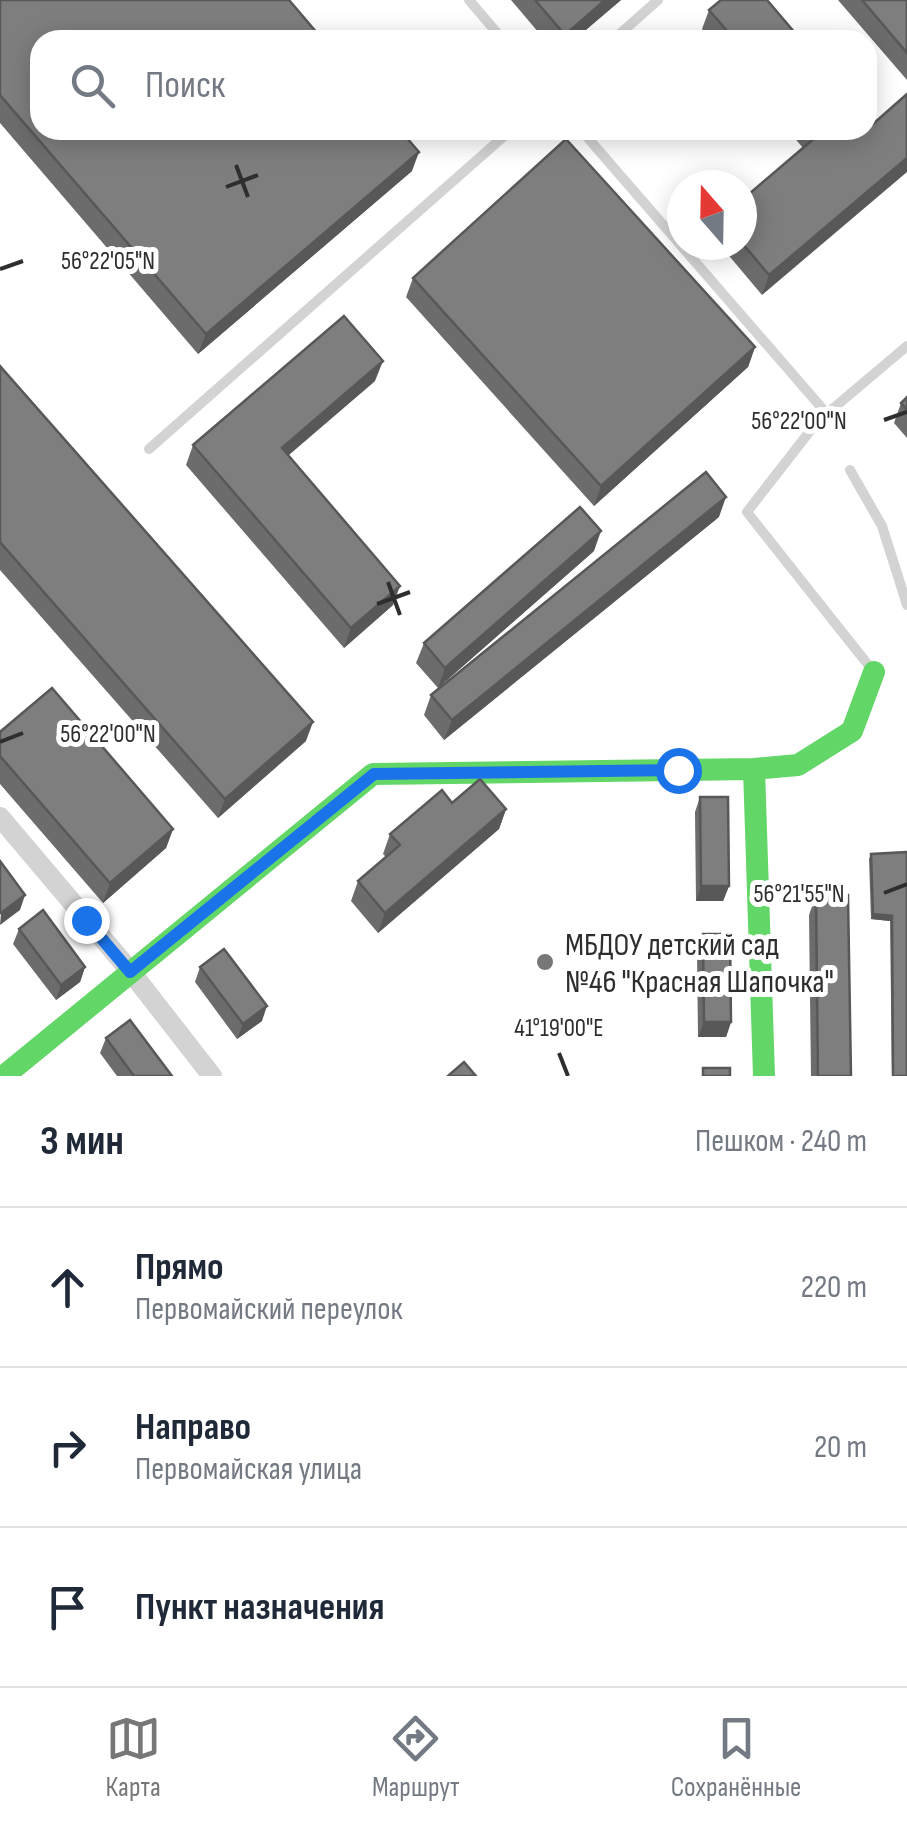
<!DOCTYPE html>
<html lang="ru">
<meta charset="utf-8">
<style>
:root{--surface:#fff;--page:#f2f2f3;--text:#1f2937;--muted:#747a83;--line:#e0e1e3;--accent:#777}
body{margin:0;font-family:"Sofia Sans Condensed",sans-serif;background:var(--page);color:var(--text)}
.compass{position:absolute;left:667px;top:170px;width:90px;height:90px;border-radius:50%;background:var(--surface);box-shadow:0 5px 25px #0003;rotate:340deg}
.stop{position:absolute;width:30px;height:30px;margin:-22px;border:8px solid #1a73e8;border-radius:50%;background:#fff}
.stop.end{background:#1a73e8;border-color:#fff;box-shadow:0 2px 10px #0008}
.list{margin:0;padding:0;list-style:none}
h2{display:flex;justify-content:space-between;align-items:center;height:130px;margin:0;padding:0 40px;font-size:42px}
h2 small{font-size:32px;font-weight:400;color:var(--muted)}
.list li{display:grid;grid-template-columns:65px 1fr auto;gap:30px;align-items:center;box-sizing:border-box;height:160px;padding:0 40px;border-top:2px solid var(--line)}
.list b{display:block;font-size:38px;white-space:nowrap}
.list p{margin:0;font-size:32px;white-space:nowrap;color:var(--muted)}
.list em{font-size:32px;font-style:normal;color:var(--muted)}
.icon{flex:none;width:55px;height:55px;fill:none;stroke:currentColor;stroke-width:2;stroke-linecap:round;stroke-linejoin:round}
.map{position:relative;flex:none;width:907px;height:1076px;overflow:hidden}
.search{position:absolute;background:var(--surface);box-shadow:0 5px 25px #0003;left:30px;right:30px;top:30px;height:110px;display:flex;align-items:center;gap:25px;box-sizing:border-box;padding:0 35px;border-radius:30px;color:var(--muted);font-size:38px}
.sheet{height:610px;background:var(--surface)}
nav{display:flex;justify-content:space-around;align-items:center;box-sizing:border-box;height:140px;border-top:2px solid var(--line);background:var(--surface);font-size:28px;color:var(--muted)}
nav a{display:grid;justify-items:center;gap:5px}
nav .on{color:var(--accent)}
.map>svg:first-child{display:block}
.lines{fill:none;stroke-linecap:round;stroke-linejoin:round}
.lane{stroke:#d3d3d3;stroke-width:10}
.street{stroke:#d3d3d3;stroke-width:20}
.fast{stroke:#63d668;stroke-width:22}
.wall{fill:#6c6c6c}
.shaded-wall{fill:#585858}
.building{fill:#7e7e7e;stroke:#585858;stroke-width:2.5}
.route{stroke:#1a73e8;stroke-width:12}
.ticks{fill:none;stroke:#2e2e2e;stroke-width:4}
.poi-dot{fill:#777;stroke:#fff;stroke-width:4}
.labels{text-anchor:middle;stroke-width:10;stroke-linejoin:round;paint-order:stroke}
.poi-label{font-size:32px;fill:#2e2e2e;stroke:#fff;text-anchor:start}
.ticks-label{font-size:25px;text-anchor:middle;fill:#2e2e2e;stroke:#fff;stroke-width:10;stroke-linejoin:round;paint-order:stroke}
</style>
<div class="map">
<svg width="907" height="1076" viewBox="0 0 907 1076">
<rect width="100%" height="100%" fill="#fff"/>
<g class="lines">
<path class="lane" d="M 469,0 L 503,40
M 613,40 L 658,0
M 581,130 L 827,414
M 149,449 L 511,130
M 850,470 L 882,526 L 907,605
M 873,671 L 747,512 L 817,422 L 907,346"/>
<path class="street" d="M 0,817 L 131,972 L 212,1076"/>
<path class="fast" d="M 754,769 L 764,1076
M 4,1076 L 373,774 L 754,769 L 798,765 L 852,731 L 874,672"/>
</g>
<path class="wall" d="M 0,0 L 412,171 L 198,354 L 0,123 Z
M 511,0 L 621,0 L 574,40 L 545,40 Z
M 838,0 L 907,0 L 907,80 Z
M 709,10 L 801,40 L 711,40 L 702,29 Z
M 873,124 L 762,295 L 720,245 L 742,245 L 742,200 L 803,148 L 788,130 L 867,130 Z
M 413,278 L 755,347 L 748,367 L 594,506 L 406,297 Z
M 0,366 L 306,741 L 218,818 L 0,570 Z
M 375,381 L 288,455 L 393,605 L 344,648 L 186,465 L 193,445 Z
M 907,397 L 907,438 L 894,423 L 901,403 Z
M 719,517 L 444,740 L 424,715 L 431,695 Z
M 594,551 L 438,688 L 416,663 L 424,643 Z
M 0,732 L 173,829 L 166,848 L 103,903 L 0,784 Z
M 700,797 L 729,886 L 723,901 L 696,901 L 695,812 Z
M 452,803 L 506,809 L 499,829 L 378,933 L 351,901 L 358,881 L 386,857 L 383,854 L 390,834 Z
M 907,852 L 907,1076 L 892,1076 L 890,921 L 871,919 L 869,859 L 871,854 Z
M 816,895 L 851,1076 L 811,1076 L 809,915 Z
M 19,929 L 85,967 L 80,982 L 56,1000 L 13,944 Z
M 703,934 L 731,1022 L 726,1037 L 698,1037 L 697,949 Z
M 200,967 L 262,1021 L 237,1039 L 195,982 Z
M 106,1038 L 172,1076 L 117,1076 L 100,1053 Z"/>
<path class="shaded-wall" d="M 605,0 L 621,0 L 574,40 L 563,40 L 565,35 Z
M 419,152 L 412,171 L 198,354 L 206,334 Z
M 907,158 L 907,172 L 762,295 L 769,275 Z
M 755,347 L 748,367 L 594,506 L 601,486 Z
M 383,361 L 375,381 L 275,467 L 282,448 Z
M 726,497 L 719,517 L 444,740 L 452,720 Z
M 601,531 L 594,551 L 438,688 L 445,668 Z
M 400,586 L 393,605 L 344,648 L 351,628 Z
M 313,722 L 306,741 L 218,818 L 225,799 Z
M 506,809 L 499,829 L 378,933 L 385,913 Z
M 173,829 L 166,848 L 103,903 L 110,883 Z
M 701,886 L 729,886 L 723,901 L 696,901 Z
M 25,895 L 20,910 L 0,925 L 1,913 Z
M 873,914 L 892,916 L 890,921 L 871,919 Z
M 85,967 L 80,982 L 56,1000 L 61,985 Z
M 267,1006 L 262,1021 L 237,1039 L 243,1024 Z
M 704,1022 L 731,1022 L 726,1037 L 698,1037 Z"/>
<path class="building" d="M 0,0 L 289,0 L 323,40 L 40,40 L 40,130 L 400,130 L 419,152 L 206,334 L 0,95 Z
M 535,0 L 605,0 L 565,35 Z
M 721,0 L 767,0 L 801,40 L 735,40 L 709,10 Z
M 862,0 L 907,0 L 907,53 Z
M 907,94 L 907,158 L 769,275 L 742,243 L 742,200 L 817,136 L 812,130 L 867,130 L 867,117 L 873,124 Z
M 566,139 L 755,347 L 601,486 L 413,278 Z
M 344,316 L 383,361 L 282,448 L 400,586 L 351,628 L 193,445 Z
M 0,366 L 313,722 L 225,799 L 0,542 Z
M 907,397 L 907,410 L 901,403 Z
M 706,472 L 726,497 L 452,720 L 431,695 Z
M 580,507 L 601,531 L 445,668 L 424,643 Z
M 52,688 L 173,829 L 110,883 L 0,756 L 0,732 Z
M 480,779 L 506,809 L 385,913 L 358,881 L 400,845 L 390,834 L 442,790 L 452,803 Z
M 700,797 L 728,797 L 729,886 L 701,886 Z
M 907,852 L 907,1076 L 893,1076 L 892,916 L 873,914 L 871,854 Z
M 0,861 L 25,895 L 1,913 L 0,912 Z
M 816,895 L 848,895 L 851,1076 L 818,1076 Z
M 43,910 L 85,967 L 61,985 L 19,929 Z
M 703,934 L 730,934 L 731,1022 L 704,1022 Z
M 224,949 L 267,1006 L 243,1024 L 200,967 Z
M 130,1020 L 172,1076 L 134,1076 L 106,1038 Z
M 464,1062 L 476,1076 L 448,1076 Z
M 703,1068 L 730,1068 L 730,1076 L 703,1076 Z"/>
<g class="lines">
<path class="route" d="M 86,920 L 130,972 L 374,774 L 678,770"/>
</g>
<path class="ticks" d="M 236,165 L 248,197M 226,187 L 258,175M 0,269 L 23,261M 884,420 L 907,412M 388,582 L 400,615M 377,604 L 410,592M 0,742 L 23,733M 884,893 L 907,884M 559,1053 L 568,1076"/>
<circle class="poi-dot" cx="545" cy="962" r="10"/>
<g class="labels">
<g class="poi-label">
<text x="565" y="955">МБДОУ детский сад<tspan x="565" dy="37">№46 "Красная Шапочка"</tspan></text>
</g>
</g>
<g class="ticks-label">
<text x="108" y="269">56°22'05"N</text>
<text x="799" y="429">56°22'00"N</text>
<text x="108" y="742">56°22'00"N</text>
<text x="799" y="902">56°21'55"N</text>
<text x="559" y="1036">41°19'00"E</text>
</g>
</svg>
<svg class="compass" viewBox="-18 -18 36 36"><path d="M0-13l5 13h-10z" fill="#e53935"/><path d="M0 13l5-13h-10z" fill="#747a83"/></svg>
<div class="stop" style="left:678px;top:770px"></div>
<div class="stop end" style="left:86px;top:920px"></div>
<div class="search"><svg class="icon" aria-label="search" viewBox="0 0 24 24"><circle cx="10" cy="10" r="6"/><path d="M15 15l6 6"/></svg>Поиск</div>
</div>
<section class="sheet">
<h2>3 мин<small>Пешком · 240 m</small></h2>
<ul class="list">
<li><svg class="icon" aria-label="ahead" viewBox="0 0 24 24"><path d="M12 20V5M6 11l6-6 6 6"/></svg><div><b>Прямо</b><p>Первомайский переулок</p></div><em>220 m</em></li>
<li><svg class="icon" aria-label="right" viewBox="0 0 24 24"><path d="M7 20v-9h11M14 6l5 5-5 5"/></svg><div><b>Направо</b><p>Первомайская улица</p></div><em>20 m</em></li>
<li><svg class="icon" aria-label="arrive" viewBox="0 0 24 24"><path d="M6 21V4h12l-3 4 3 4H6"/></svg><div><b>Пункт назначения</b></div></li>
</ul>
</section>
<nav>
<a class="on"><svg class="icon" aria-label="map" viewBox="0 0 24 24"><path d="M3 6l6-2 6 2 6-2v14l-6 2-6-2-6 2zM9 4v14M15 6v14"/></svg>Карта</a>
<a><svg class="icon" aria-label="directions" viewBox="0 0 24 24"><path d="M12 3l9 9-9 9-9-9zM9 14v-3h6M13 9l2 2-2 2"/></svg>Маршрут</a>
<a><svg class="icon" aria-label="saved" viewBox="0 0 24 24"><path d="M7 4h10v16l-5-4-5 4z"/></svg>Сохранённые</a>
</nav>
